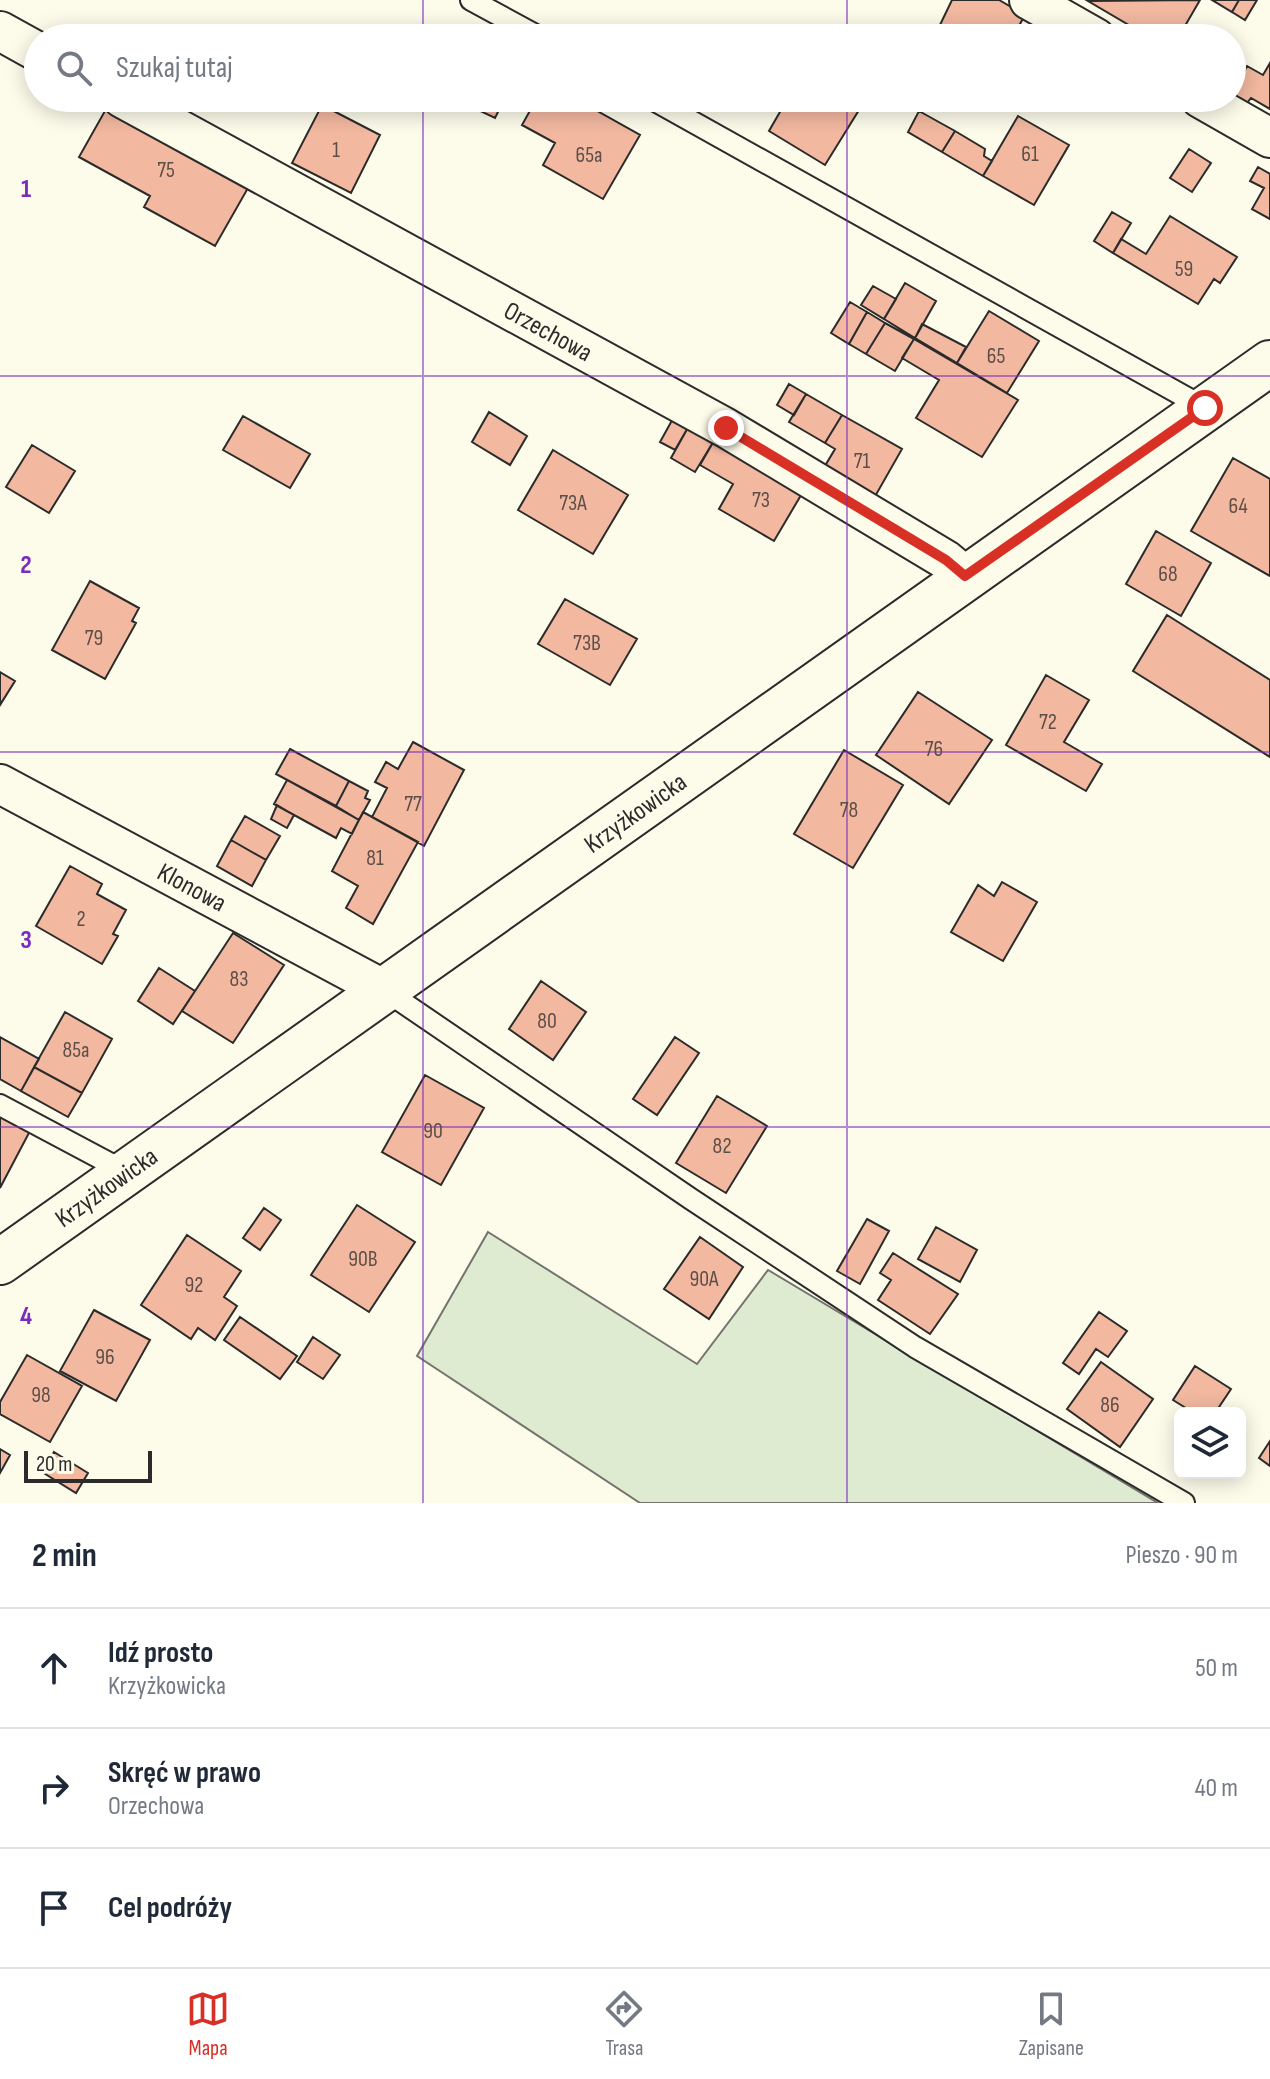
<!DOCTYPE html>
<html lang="pl">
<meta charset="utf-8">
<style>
:root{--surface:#fff;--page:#f6f6f7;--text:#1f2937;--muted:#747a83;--line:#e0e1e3;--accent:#d93025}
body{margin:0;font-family:"Sofia Sans Condensed",sans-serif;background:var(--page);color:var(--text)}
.controls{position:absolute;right:24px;bottom:24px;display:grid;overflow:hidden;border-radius:12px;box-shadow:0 4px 20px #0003}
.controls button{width:72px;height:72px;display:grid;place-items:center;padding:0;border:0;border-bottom:2px solid var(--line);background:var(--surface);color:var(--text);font:40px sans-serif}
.scale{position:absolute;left:24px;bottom:20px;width:128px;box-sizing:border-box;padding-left:8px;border:4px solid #2b2b2b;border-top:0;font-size:22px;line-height:28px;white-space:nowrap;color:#2b2b2b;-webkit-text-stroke:6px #fdfbea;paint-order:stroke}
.stop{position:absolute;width:24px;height:24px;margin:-18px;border:6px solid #d93025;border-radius:50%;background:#fff}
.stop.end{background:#d93025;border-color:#fff;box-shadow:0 2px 8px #0008}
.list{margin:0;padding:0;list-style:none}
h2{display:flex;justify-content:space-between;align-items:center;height:104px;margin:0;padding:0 32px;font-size:34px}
h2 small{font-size:26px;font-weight:400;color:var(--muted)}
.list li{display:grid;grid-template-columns:52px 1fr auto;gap:24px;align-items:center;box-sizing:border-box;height:120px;padding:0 32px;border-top:2px solid var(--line)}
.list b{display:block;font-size:30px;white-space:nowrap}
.list p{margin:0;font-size:26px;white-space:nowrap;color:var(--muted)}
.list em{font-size:26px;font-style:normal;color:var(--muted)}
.icon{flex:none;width:44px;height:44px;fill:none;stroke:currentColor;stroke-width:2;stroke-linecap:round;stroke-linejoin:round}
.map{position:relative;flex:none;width:1270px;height:1503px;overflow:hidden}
.search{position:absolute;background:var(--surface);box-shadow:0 4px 20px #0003;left:24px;right:24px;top:24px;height:88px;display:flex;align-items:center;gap:20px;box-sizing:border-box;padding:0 28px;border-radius:44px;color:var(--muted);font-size:30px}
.sheet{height:464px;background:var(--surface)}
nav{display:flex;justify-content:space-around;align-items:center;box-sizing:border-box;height:112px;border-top:2px solid var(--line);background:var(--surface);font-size:22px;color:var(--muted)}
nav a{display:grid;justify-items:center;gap:4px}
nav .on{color:var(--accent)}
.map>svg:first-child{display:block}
.green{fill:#deebd1;stroke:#74746e;stroke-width:2}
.building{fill:#f2b8a0;stroke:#2b2b2b;stroke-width:2}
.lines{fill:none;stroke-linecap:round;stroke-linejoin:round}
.lane-casing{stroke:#2b2b2b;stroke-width:24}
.street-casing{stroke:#2b2b2b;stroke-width:42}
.secondary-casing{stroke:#2b2b2b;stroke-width:48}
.lane{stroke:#fdfbea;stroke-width:20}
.street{stroke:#fdfbea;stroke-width:38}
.secondary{stroke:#fdfbea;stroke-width:44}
.route{stroke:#d93025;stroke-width:10}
.grid{fill:none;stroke:#7b2cbf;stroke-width:2;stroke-opacity:0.55}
.labels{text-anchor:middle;stroke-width:6;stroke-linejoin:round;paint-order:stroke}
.number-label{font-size:22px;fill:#5d4e48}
.street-label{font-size:26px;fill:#2b2b2b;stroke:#fdfbea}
.grid-label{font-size:26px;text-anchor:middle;font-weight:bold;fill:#7b2cbf;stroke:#fdfbea;stroke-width:6;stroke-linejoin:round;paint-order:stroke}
</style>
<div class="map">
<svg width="1270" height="1503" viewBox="0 0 1270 1503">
<rect width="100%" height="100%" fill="#fdfbea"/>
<path class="green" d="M 488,1232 L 697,1364 L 768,1270 L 1158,1503 L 640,1503 L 417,1356 Z"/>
<path class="building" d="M 952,0 L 999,0 L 1025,15 L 1012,38 L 950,38 L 937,31 Z
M 1200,0 L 1178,38 L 1151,38 L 1088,1 Z
M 1212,0 L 1239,0 L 1232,12 Z
M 1239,0 L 1257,0 L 1245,20 L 1232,12 Z
M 1270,63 L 1270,109 L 1251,98 L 1247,103 L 1232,94 L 1247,66 L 1263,75 Z
M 453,98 L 505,98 L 495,118 Z
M 537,98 L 574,98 L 640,135 L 603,199 L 543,165 L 555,143 L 522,125 Z
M 705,98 L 723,98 L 718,106 Z
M 788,98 L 838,98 L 859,110 L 825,165 L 769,131 Z
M 110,102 L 252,181 L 215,246 L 144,207 L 150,196 L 79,157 Z
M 322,105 L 380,135 L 351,193 L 292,163 Z
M 919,111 L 955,131 L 942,152 L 908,132 Z
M 1018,116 L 1069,145 L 1034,205 L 983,176 Z
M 955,131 L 985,149 L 984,156 L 992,161 L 983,176 L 942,152 Z
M 1189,149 L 1211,163 L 1192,192 L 1170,178 Z
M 1258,167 L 1270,174 L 1270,219 L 1252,209 L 1264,188 L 1250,181 Z
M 1112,212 L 1131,223 L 1113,253 L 1094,241 Z
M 1170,216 L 1237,257 L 1220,283 L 1214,279 L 1198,304 L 1113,253 L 1121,239 L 1146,254 Z
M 905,283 L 936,301 L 915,338 L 884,319 Z
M 873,286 L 896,299 L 884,319 L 861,305 Z
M 850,302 L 867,312 L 849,344 L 831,333 Z
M 989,311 L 1039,341 L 1007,393 L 957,363 Z
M 867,312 L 885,323 L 866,354 L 849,344 Z
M 885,323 L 914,339 L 895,371 L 866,354 Z
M 922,324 L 966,347 L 957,363 L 915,338 Z
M 914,339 L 1018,400 L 982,457 L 916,418 L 939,380 L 902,358 Z
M 789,384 L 806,394 L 794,415 L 777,405 Z
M 806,394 L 842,415 L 825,443 L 789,422 Z
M 489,412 L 527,436 L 510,465 L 472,442 Z
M 675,415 L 690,424 L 675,450 L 660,442 Z
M 842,415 L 902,449 L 873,500 L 822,471 L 835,449 L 825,443 Z
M 243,416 L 310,454 L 290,488 L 223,450 Z
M 690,424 L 715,439 L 695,472 L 671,458 Z
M 715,439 L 804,490 L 774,541 L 719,509 L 733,484 L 700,465 Z
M 32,445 L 75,471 L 49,513 L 6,487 Z
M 553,450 L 628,495 L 593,554 L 518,510 Z
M 1233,458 L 1270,479 L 1270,576 L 1191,531 Z
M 1156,531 L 1211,563 L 1181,616 L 1126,584 Z
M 90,581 L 139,608 L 132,621 L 136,623 L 105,679 L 52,650 Z
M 565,599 L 637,639 L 610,685 L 538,644 Z
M 1167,615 L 1270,680 L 1270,757 L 1133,671 Z
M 0,672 L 15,681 L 0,705 Z
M 1046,675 L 1089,700 L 1064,742 L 1102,764 L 1086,791 L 1006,745 Z
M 918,692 L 992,740 L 949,804 L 876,755 Z
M 413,742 L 464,770 L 424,846 L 372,817 L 387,788 L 375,782 L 386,762 L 398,769 Z
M 290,749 L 349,781 L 336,806 L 276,774 Z
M 844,750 L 903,785 L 853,868 L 794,834 Z
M 287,780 L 359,820 L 352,834 L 341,828 L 336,838 L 274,804 Z
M 349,781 L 368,791 L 365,798 L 370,800 L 359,820 L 336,806 Z
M 277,805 L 294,815 L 287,828 L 271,819 Z
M 363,812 L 418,842 L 373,924 L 346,908 L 358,886 L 332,871 Z
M 245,816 L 280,836 L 266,860 L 231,840 Z
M 231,840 L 266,860 L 252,886 L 217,866 Z
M 70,866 L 102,884 L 97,894 L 126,910 L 113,934 L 118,936 L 102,964 L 36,926 Z
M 1002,882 L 1037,902 L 1003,961 L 951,932 L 978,885 L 994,896 Z
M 233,933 L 284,965 L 233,1043 L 182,1011 Z
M 159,968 L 195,991 L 173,1024 L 138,1001 Z
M 541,981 L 586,1012 L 553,1060 L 509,1029 Z
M 65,1012 L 112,1039 L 82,1093 L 34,1067 Z
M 0,1037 L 39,1059 L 21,1091 L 0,1079 Z
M 675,1037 L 699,1053 L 657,1115 L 633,1099 Z
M 34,1067 L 82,1093 L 68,1117 L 21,1091 Z
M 425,1075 L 484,1108 L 441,1185 L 382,1152 Z
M 717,1096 L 767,1126 L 726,1193 L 676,1163 Z
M 0,1116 L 30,1131 L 0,1188 Z
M 357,1205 L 415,1242 L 369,1312 L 311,1275 Z
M 264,1208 L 281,1220 L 260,1250 L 243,1238 Z
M 867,1219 L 889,1231 L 860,1284 L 837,1271 Z
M 936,1227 L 977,1250 L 960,1282 L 918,1259 Z
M 187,1235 L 241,1271 L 224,1297 L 237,1306 L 215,1340 L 198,1328 L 191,1339 L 141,1305 Z
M 700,1237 L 743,1267 L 709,1319 L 664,1289 Z
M 893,1253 L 958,1294 L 930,1334 L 878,1300 L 891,1280 L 880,1273 Z
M 94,1310 L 150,1340 L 116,1401 L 60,1371 Z
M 1099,1312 L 1127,1331 L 1108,1357 L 1096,1349 L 1079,1374 L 1063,1363 Z
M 240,1317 L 297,1356 L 280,1379 L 224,1340 Z
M 313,1337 L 340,1355 L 323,1379 L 297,1362 Z
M 27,1355 L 82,1386 L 50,1442 L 0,1414 L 0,1402 Z
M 1101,1362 L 1153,1399 L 1120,1447 L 1067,1409 Z
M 1195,1366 L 1231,1389 L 1215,1413 L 1194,1413 L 1173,1400 Z
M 1270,1441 L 1270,1466 L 1259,1458 Z
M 0,1449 L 10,1455 L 0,1473 Z
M 54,1452 L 88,1473 L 76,1493 L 42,1472 Z"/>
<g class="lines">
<g class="lane-casing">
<path id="lane" d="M 471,0 L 541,38
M 650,98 L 1205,408
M 383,989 L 691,1199 L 915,1347 L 1184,1503
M 0,1105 L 126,1172"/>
</g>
<g class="street-casing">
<g id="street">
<path d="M 1029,0 L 1096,38"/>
<path d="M 0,31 L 38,52"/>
<path id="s1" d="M 122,98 L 726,428 L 946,560 L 965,576"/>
<path d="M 1200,98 L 1270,138"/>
<path id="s2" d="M 0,784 L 383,989"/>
</g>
</g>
<g class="secondary-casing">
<g id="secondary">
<path id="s3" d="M 0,1262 L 1270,363"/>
</g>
</g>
<use href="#lane" class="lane"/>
<use href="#street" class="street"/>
<use href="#secondary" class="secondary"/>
</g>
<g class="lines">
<path class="route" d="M 726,428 L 946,560 L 965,576 L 1205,408"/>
</g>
<path class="grid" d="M 423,0 L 423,38M 847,0 L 847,38M 423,98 L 423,1503M 847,98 L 847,1503M 0,376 L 1270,376M 0,752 L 1270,752M 0,1127 L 1270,1127"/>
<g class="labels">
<g class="number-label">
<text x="336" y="157">1</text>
<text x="1030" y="161">61</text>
<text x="589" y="162">65a</text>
<text x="166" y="177">75</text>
<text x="1184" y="276">59</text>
<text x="996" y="363">65</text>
<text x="862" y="468">71</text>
<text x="761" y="507">73</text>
<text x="573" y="510">73A</text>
<text x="1238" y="513">64</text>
<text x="1168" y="581">68</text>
<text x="94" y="645">79</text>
<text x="587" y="650">73B</text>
<text x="1048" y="729">72</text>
<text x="934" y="756">76</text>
<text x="413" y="811">77</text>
<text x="849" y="817">78</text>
<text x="375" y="865">81</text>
<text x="81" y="926">2</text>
<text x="239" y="986">83</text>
<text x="547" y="1028">80</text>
<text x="76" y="1057">85a</text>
<text x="433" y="1138">90</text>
<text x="722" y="1153">82</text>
<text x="363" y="1266">90B</text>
<text x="704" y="1286">90A</text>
<text x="194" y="1292">92</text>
<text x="105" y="1364">96</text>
<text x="41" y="1402">98</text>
<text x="1110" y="1412">86</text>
</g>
<g class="street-label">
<text dy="9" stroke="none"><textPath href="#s1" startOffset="486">Orzechowa</textPath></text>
<text dy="9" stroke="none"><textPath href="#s3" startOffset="778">Krzyżkowicka</textPath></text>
<text dy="9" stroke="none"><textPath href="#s2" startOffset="218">Klonowa</textPath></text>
<text dy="9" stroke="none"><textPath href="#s3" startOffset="130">Krzyżkowicka</textPath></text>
</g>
</g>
<g class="grid-label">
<text x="26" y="197">1</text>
<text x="26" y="573">2</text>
<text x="26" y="948">3</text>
<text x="26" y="1324">4</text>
</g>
</svg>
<div class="controls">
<button><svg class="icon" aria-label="layers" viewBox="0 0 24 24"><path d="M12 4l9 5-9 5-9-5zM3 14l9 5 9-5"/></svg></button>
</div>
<div class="scale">20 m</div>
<div class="stop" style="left:1205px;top:408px"></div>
<div class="stop end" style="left:726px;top:428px"></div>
<div class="search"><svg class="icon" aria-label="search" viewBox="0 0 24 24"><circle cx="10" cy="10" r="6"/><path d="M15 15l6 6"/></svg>Szukaj tutaj</div>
</div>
<section class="sheet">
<h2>2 min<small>Pieszo · 90 m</small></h2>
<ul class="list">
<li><svg class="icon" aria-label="ahead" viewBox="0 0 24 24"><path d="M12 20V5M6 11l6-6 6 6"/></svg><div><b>Idź prosto</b><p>Krzyżkowicka</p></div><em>50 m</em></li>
<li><svg class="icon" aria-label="right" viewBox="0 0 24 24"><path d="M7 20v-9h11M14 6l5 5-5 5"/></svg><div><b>Skręć w prawo</b><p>Orzechowa</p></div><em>40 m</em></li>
<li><svg class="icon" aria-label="arrive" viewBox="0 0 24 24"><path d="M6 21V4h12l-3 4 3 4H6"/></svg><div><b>Cel podróży</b></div></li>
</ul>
</section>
<nav>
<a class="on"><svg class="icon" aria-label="map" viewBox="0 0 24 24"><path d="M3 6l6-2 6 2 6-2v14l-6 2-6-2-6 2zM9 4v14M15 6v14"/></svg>Mapa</a>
<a><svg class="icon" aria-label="directions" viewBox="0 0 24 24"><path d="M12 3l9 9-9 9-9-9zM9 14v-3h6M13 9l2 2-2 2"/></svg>Trasa</a>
<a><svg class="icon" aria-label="saved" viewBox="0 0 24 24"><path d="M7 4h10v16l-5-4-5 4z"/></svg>Zapisane</a>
</nav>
